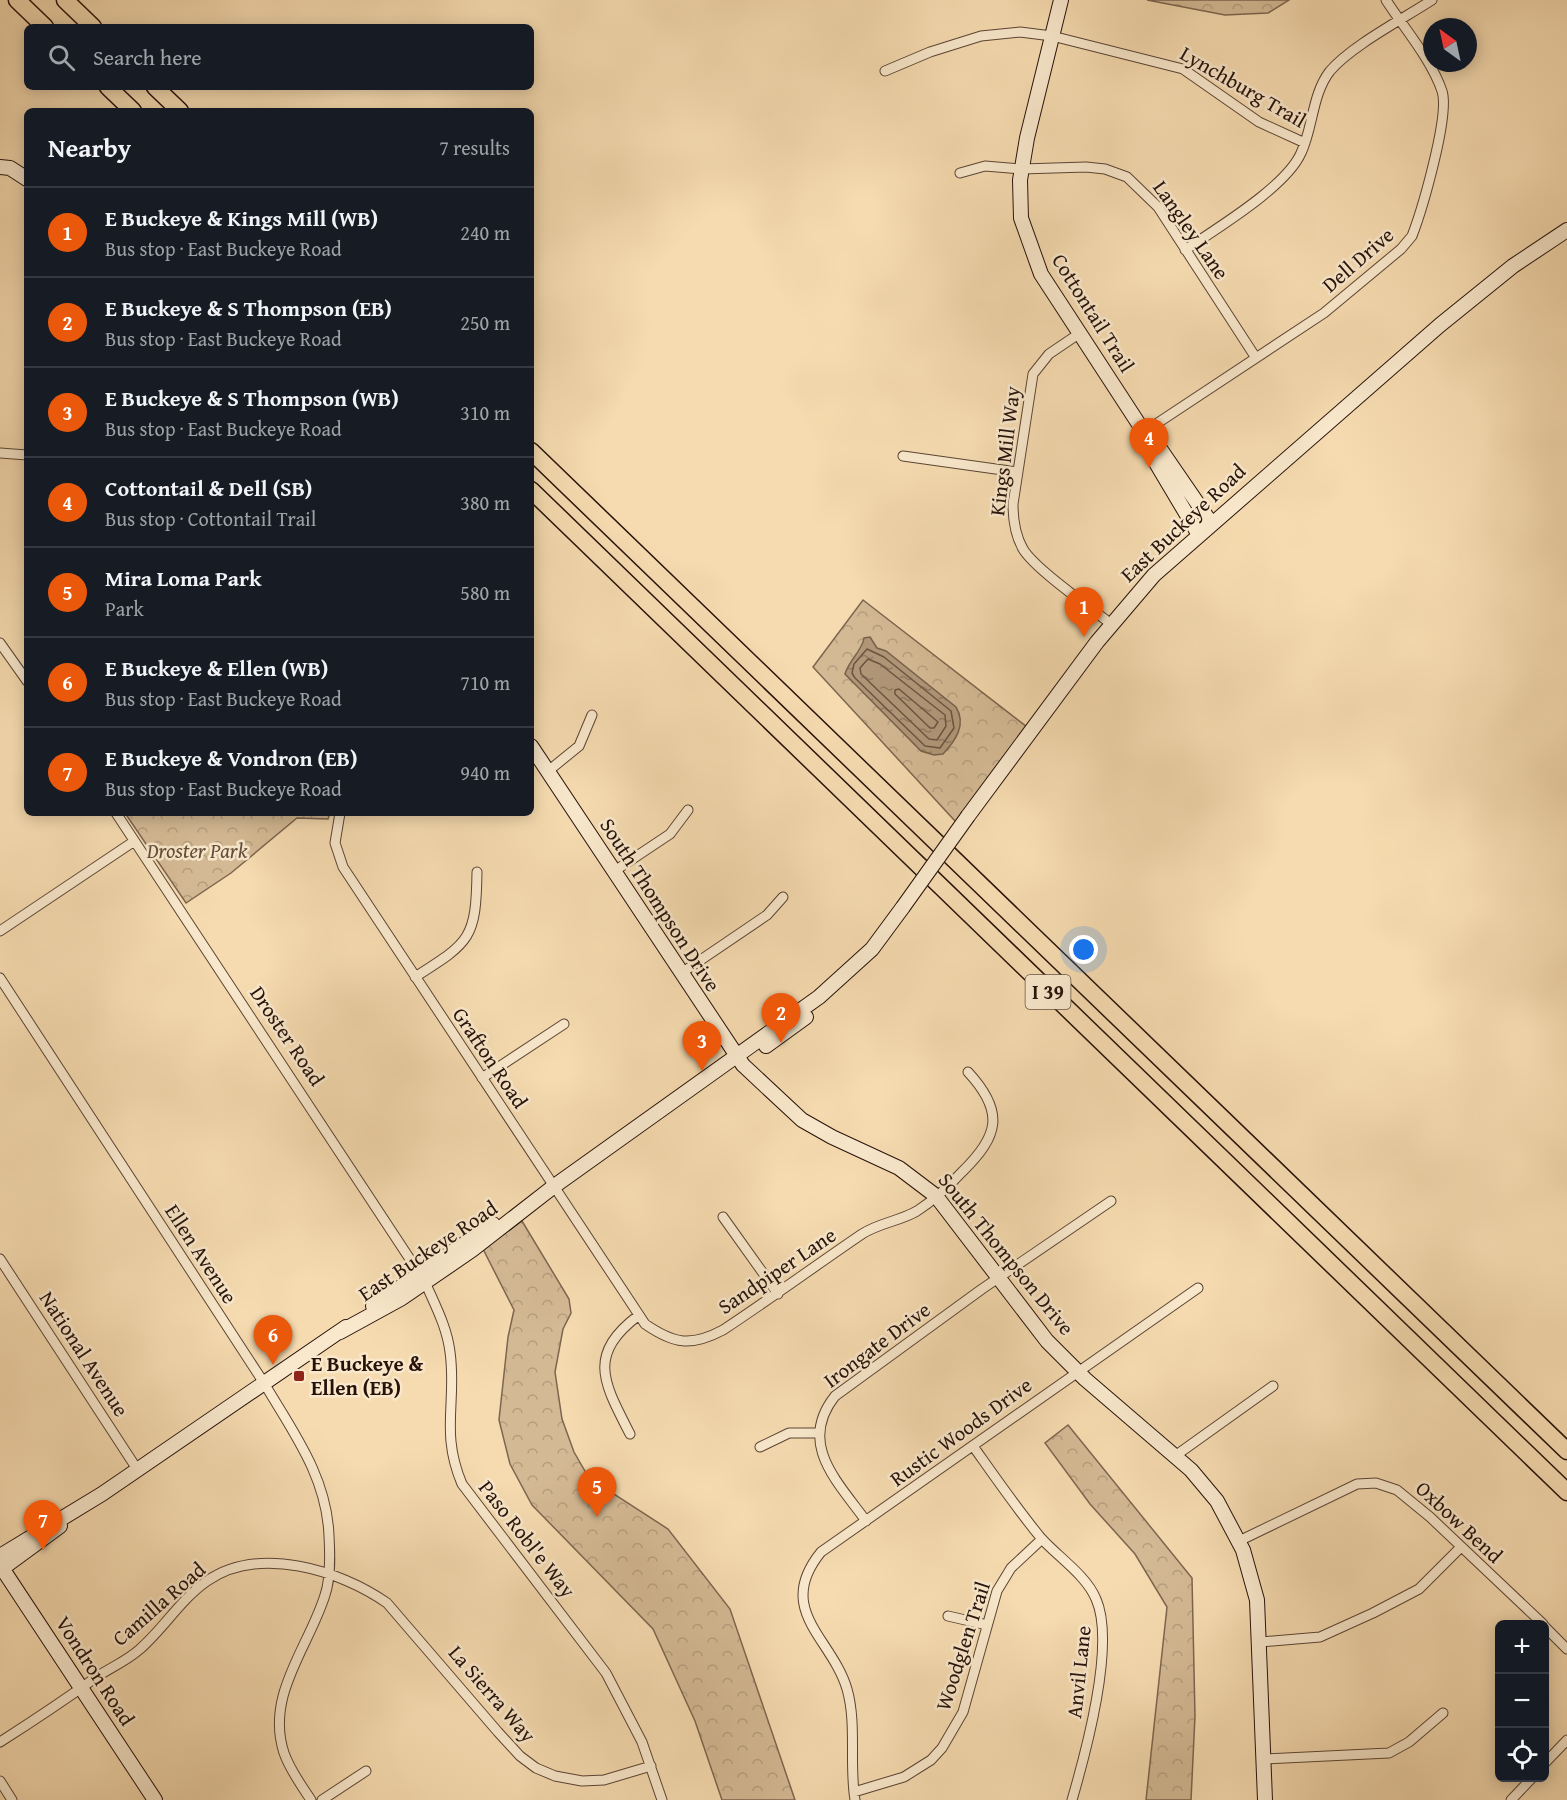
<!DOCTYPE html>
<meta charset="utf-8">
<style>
:root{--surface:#171b24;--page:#242831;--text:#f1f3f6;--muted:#9ea1a6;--line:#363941;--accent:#ea580c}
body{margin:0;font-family:"Gentium Book Plus",serif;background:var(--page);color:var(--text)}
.controls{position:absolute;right:18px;bottom:18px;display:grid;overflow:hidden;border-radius:9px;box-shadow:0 3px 15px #0003}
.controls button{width:54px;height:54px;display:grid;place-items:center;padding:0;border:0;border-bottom:2px solid var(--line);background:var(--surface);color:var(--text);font:30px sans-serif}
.compass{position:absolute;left:1423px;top:18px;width:54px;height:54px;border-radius:50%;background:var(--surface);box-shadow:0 3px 15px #0003;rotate:327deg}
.you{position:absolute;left:1084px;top:950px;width:21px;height:21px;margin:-15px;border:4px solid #fff;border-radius:50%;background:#1a73e8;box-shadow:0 0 0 9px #1a73e833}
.badge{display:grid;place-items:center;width:39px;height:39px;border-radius:50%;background:var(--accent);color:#fff;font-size:20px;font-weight:700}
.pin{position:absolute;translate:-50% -50px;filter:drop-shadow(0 2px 3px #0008)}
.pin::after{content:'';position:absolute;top:32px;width:21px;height:18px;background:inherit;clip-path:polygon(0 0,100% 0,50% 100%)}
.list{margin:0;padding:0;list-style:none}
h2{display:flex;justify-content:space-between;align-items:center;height:78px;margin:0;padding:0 24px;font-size:26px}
h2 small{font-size:20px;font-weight:400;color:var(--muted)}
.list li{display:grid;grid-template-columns:39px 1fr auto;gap:18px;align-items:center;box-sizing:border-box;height:90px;padding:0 24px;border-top:2px solid var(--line)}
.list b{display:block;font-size:22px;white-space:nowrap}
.list p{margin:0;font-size:20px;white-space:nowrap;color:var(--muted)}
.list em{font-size:20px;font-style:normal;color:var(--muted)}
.icon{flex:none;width:33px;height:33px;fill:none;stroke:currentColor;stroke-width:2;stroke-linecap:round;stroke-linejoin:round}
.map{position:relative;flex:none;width:1567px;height:1800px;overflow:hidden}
.search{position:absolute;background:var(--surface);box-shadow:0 3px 15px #0003;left:24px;top:24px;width:510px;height:66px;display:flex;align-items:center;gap:15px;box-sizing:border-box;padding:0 21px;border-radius:9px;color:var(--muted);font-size:22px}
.panel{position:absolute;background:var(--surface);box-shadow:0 3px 15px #0003;left:24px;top:108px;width:510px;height:708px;border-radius:9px}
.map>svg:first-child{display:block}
.park{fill:url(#park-crowns);stroke:#7d664f;stroke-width:1.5}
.water{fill:url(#water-ripples);stroke:#79624c;stroke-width:1.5}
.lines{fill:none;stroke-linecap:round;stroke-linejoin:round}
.shore{stroke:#6c5441;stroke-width:1.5}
.street-casing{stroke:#5b4434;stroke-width:11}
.secondary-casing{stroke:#27120a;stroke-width:16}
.highway-casing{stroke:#27120a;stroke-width:19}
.street{stroke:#f9e8cc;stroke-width:9}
.secondary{stroke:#f9e8cc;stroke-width:14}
.highway{stroke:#f6dbb0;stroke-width:16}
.secondary-bridge-casing{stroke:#27120a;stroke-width:16;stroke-linecap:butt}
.secondary-bridge{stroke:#f9e8cc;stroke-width:14}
.poi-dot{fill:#8f2418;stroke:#f9e8cc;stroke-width:2}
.labels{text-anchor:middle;stroke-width:5;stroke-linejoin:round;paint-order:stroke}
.shield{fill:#f9e8cc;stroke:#665244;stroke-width:1.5}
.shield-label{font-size:20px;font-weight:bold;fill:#27120a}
.street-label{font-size:21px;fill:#27120a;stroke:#f9e8cc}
.park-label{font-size:21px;font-style:italic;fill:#634c3a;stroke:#f9e8cc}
.poi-label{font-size:21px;font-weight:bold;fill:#27120a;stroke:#f9e8cc;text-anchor:start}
</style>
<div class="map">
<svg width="1567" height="1800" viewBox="0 0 1567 1800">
<defs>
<pattern id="park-crowns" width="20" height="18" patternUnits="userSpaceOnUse" patternTransform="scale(1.5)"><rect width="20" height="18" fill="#d3b994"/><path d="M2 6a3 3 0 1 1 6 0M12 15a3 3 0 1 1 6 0" fill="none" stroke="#b59e7e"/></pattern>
<pattern id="water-ripples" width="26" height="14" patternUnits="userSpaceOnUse" patternTransform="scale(1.5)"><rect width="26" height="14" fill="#b09778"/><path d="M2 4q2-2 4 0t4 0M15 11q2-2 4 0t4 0" fill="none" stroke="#8f7a61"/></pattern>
</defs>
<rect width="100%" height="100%" fill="#f6dbb0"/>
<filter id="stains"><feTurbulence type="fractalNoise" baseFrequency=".00333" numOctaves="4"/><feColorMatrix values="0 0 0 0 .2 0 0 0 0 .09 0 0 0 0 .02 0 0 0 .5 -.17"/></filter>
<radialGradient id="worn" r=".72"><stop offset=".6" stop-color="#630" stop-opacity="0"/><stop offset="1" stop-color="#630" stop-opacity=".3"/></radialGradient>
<path class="park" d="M 1147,0 L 1289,0 L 1268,13 L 1225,15 Z
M 863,600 L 1027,727 L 956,822 L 813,667 Z
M 125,813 L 330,813 L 328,819 L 297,818 L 231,873 L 186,903 Z
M 522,1221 L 569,1299 L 571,1313 L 563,1329 L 555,1372 L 562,1419 L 574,1452 L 589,1478 L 668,1529 L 730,1609 L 795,1800 L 722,1800 L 695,1721 L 653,1629 L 532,1505 L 510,1464 L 499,1420 L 508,1337 L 514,1310 L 483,1249 Z
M 1068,1425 L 1192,1578 L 1195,1716 L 1191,1800 L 1146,1800 L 1167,1607 L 1135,1554 L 1090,1504 L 1045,1443 Z"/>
<path class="water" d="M 870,637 L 877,648 L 886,651 L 956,707 C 967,725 955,741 943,754 L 934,755 L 921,751 L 845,674 C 849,660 862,651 864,638 Z"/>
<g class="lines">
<path class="shore" d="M 867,649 L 884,657 L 951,711 L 954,728 L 940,748 L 925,746 L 855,678 L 852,673 L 854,664 Z
M 868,659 L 880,664 L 945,715 L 946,726 L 937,740 L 929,739 L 861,674 L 860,668 Z
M 895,690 L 899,689 L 938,722 L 934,728 L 930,728 L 895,694 Z"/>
<g class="street-casing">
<path id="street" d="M 885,71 L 930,52 L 981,36 L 1020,32 L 1052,36 L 1183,69 L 1259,122 L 1305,143
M 960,173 L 985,166 L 1022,169 L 1086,167 L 1105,169 L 1127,177 L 1158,207 L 1256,358
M 1185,250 C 1217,228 1286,187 1301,153 C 1313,128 1312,94 1330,71 C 1351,46 1403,19 1432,0
M 1080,333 L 1049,354 L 1033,374 L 1013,504 C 1013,520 1015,535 1023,549 C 1035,569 1090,607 1111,624
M 1144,432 L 1324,313 L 1401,249 L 1412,236 C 1422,210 1450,115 1442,91 C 1431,59 1404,28 1386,0
M 0,453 L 27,455
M 903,456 L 1017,472
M 0,643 L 27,681
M 547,772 L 579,746 L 592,715
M 116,813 L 425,1282 C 435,1305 447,1327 450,1352 C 457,1402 440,1432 462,1484 L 606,1673 L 642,1742 L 662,1800
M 340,813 L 335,843 L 343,867 L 645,1324 C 674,1344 691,1347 723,1330 C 770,1299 815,1266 862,1234 C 879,1223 900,1221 917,1211 C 934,1200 949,1186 962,1172 C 999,1136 1005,1112 968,1072
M 613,872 L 670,834 L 688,810
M 0,931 L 133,842
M 680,974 L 767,915 L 783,897
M 415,977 C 470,942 476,939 477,872
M 0,978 L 264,1383 C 293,1432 327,1477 329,1536 C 330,1554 331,1578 325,1595 C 309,1647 265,1695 284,1753 C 290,1770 301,1785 311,1800
M 482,1078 L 564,1024
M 723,1217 L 778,1294
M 0,1259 L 137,1469
M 630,1434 C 604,1383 586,1355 639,1315
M 973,1446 C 995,1477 1017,1509 1041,1538 C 1058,1557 1086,1575 1096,1599 C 1116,1644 1086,1752 1072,1800
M 760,1447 L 789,1433 L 819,1433
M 1175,1456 L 1273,1386
M 866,1521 C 838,1482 797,1444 835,1396 L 982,1289 L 1111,1201
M 1239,1541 L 1357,1484 L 1376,1483 L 1397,1490 L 1430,1517 L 1543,1624
M 948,1616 L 987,1625
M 1544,1626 L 1567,1649
M 1261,1642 L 1320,1637 L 1373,1613 L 1419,1589 L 1461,1547
M 0,1742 C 33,1721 66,1699 98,1676 C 112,1667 128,1660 140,1649 C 164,1628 181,1599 207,1581 C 259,1545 340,1570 387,1603 L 498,1732 L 520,1756 L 536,1768 L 555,1776 L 582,1781 L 604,1780 L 651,1766
M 1265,1759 L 1389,1753 L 1409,1742 L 1443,1713
M 1544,1764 L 1567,1740
M 0,1781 L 12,1800
M 854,1792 L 904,1777 L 931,1760 L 942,1748 L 963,1712 L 997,1591 L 1011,1568 L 1042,1539
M 322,1800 L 366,1771
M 855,1800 C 849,1764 857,1724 847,1689 C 832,1638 774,1610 821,1552 L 1198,1288
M 1511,1800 L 1532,1778"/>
</g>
<g class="secondary-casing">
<path id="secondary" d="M 1061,0 L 1027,138 L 1020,180 L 1021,218 L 1041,274 L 1144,432 L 1154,440 L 1211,523
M 0,167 L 10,168 L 27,179
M 1144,432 L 1146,446 L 1199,535
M 531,746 L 743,1065 L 802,1120 L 832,1137 L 899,1168 L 936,1196 L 1047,1341 L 1085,1379 L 1191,1470 L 1217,1501 L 1243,1550 L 1257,1600 L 1265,1800
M 968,816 L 1097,642 L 1154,575 L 1440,325 L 1513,266 L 1567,230
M 766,1046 L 806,1017
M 373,1306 L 493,1224
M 340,1332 L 402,1298 L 472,1250 L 553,1187 L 819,997 L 872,949 L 903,907
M 0,1556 L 102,1494 L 346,1327
M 0,1565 L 155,1800
M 0,1570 L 60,1526"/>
</g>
<g class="highway-casing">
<path id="highway" d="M 17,0 L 45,27
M 65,0 L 93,27
M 108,87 L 133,111
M 155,87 L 180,111
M 531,451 L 1567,1451
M 531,490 L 1567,1492"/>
</g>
<use href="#street" class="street"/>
<use href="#secondary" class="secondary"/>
<use href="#highway" class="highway"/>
<g class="secondary-bridge-casing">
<path id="secondary-bridge" d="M 903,907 L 968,816"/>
</g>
<use href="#secondary-bridge" class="secondary-bridge"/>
</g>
<rect class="poi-dot" x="293" y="1370" width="12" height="12" rx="3"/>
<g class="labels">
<rect class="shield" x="1025.5" y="975" width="45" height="34" rx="4.5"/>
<g class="shield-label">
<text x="1048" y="999">I 39</text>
</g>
<g class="street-label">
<text transform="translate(1243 87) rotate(30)" y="7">Lynchburg Trail</text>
<text transform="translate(1191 230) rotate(55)" y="7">Langley Lane</text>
<text transform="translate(1358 260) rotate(-41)" y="7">Dell Drive</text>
<text transform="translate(1093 313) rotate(58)" y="7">Cottontail Trail</text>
<text transform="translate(1005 451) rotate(-83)" y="7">Kings Mill Way</text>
<text transform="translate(1183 523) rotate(-43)" y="7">East Buckeye Road</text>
<text transform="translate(660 905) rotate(57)" y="7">South Thompson Drive</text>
<text transform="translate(287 1036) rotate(56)" y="7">Droster Road</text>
<text transform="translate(490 1058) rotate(56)" y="7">Grafton Road</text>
<text transform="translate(428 1251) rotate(-34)" y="7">East Buckeye Road</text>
<text transform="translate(201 1254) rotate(57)" y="7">Ellen Avenue</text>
<text transform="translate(1006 1254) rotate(51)" y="7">South Thompson Drive</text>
<text transform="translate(777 1271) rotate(-34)" y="7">Sandpiper Lane</text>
<text transform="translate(877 1345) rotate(-37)" y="7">Irongate Drive</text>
<text transform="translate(84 1354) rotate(57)" y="7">National Avenue</text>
<text transform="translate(961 1432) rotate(-36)" y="7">Rustic Woods Drive</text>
<text transform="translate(1459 1522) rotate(43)" y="7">Oxbow Bend</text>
<text transform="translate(527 1539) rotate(52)" y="7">Paso Robl'e Way</text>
<text transform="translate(159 1604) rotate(-41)" y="7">Camilla Road</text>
<text transform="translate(963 1646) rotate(-72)" y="7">Woodglen Trail</text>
<text transform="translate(95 1671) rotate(57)" y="7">Vondron Road</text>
<text transform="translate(1079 1672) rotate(-84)" y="7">Anvil Lane</text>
<text transform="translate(492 1694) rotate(49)" y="7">La Sierra Way</text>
</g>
<g class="park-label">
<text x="197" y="858">Droster Park</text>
</g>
<g class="poi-label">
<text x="311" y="1371">E Buckeye &amp;<tspan x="311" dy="24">Ellen (EB)</tspan></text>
</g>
</g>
<rect width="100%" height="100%" filter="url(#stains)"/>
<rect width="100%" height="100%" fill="url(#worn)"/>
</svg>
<div class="controls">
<button>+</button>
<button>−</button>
<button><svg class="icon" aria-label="locate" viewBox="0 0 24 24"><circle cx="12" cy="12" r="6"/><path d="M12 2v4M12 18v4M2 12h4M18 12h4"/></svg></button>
</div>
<svg class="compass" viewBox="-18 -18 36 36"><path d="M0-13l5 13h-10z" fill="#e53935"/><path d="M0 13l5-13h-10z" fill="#9ea1a6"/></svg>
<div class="you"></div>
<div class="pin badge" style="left:1084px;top:637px">1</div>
<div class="pin badge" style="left:781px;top:1043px">2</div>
<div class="pin badge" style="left:702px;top:1071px">3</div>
<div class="pin badge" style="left:1149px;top:468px">4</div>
<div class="pin badge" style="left:597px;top:1517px">5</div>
<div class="pin badge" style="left:273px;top:1365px">6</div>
<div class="pin badge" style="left:43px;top:1550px">7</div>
<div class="search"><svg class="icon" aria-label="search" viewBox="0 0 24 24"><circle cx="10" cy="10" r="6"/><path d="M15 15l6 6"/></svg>Search here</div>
<section class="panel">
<h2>Nearby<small>7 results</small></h2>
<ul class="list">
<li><span class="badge">1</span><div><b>E Buckeye &amp; Kings Mill (WB)</b><p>Bus stop · East Buckeye Road</p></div><em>240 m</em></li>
<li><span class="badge">2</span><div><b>E Buckeye &amp; S Thompson (EB)</b><p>Bus stop · East Buckeye Road</p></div><em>250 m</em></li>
<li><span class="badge">3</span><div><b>E Buckeye &amp; S Thompson (WB)</b><p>Bus stop · East Buckeye Road</p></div><em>310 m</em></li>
<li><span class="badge">4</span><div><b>Cottontail &amp; Dell (SB)</b><p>Bus stop · Cottontail Trail</p></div><em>380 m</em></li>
<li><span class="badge">5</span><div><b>Mira Loma Park</b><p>Park</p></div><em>580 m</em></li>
<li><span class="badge">6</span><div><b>E Buckeye &amp; Ellen (WB)</b><p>Bus stop · East Buckeye Road</p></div><em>710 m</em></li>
<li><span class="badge">7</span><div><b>E Buckeye &amp; Vondron (EB)</b><p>Bus stop · East Buckeye Road</p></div><em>940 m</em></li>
</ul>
</section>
</div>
